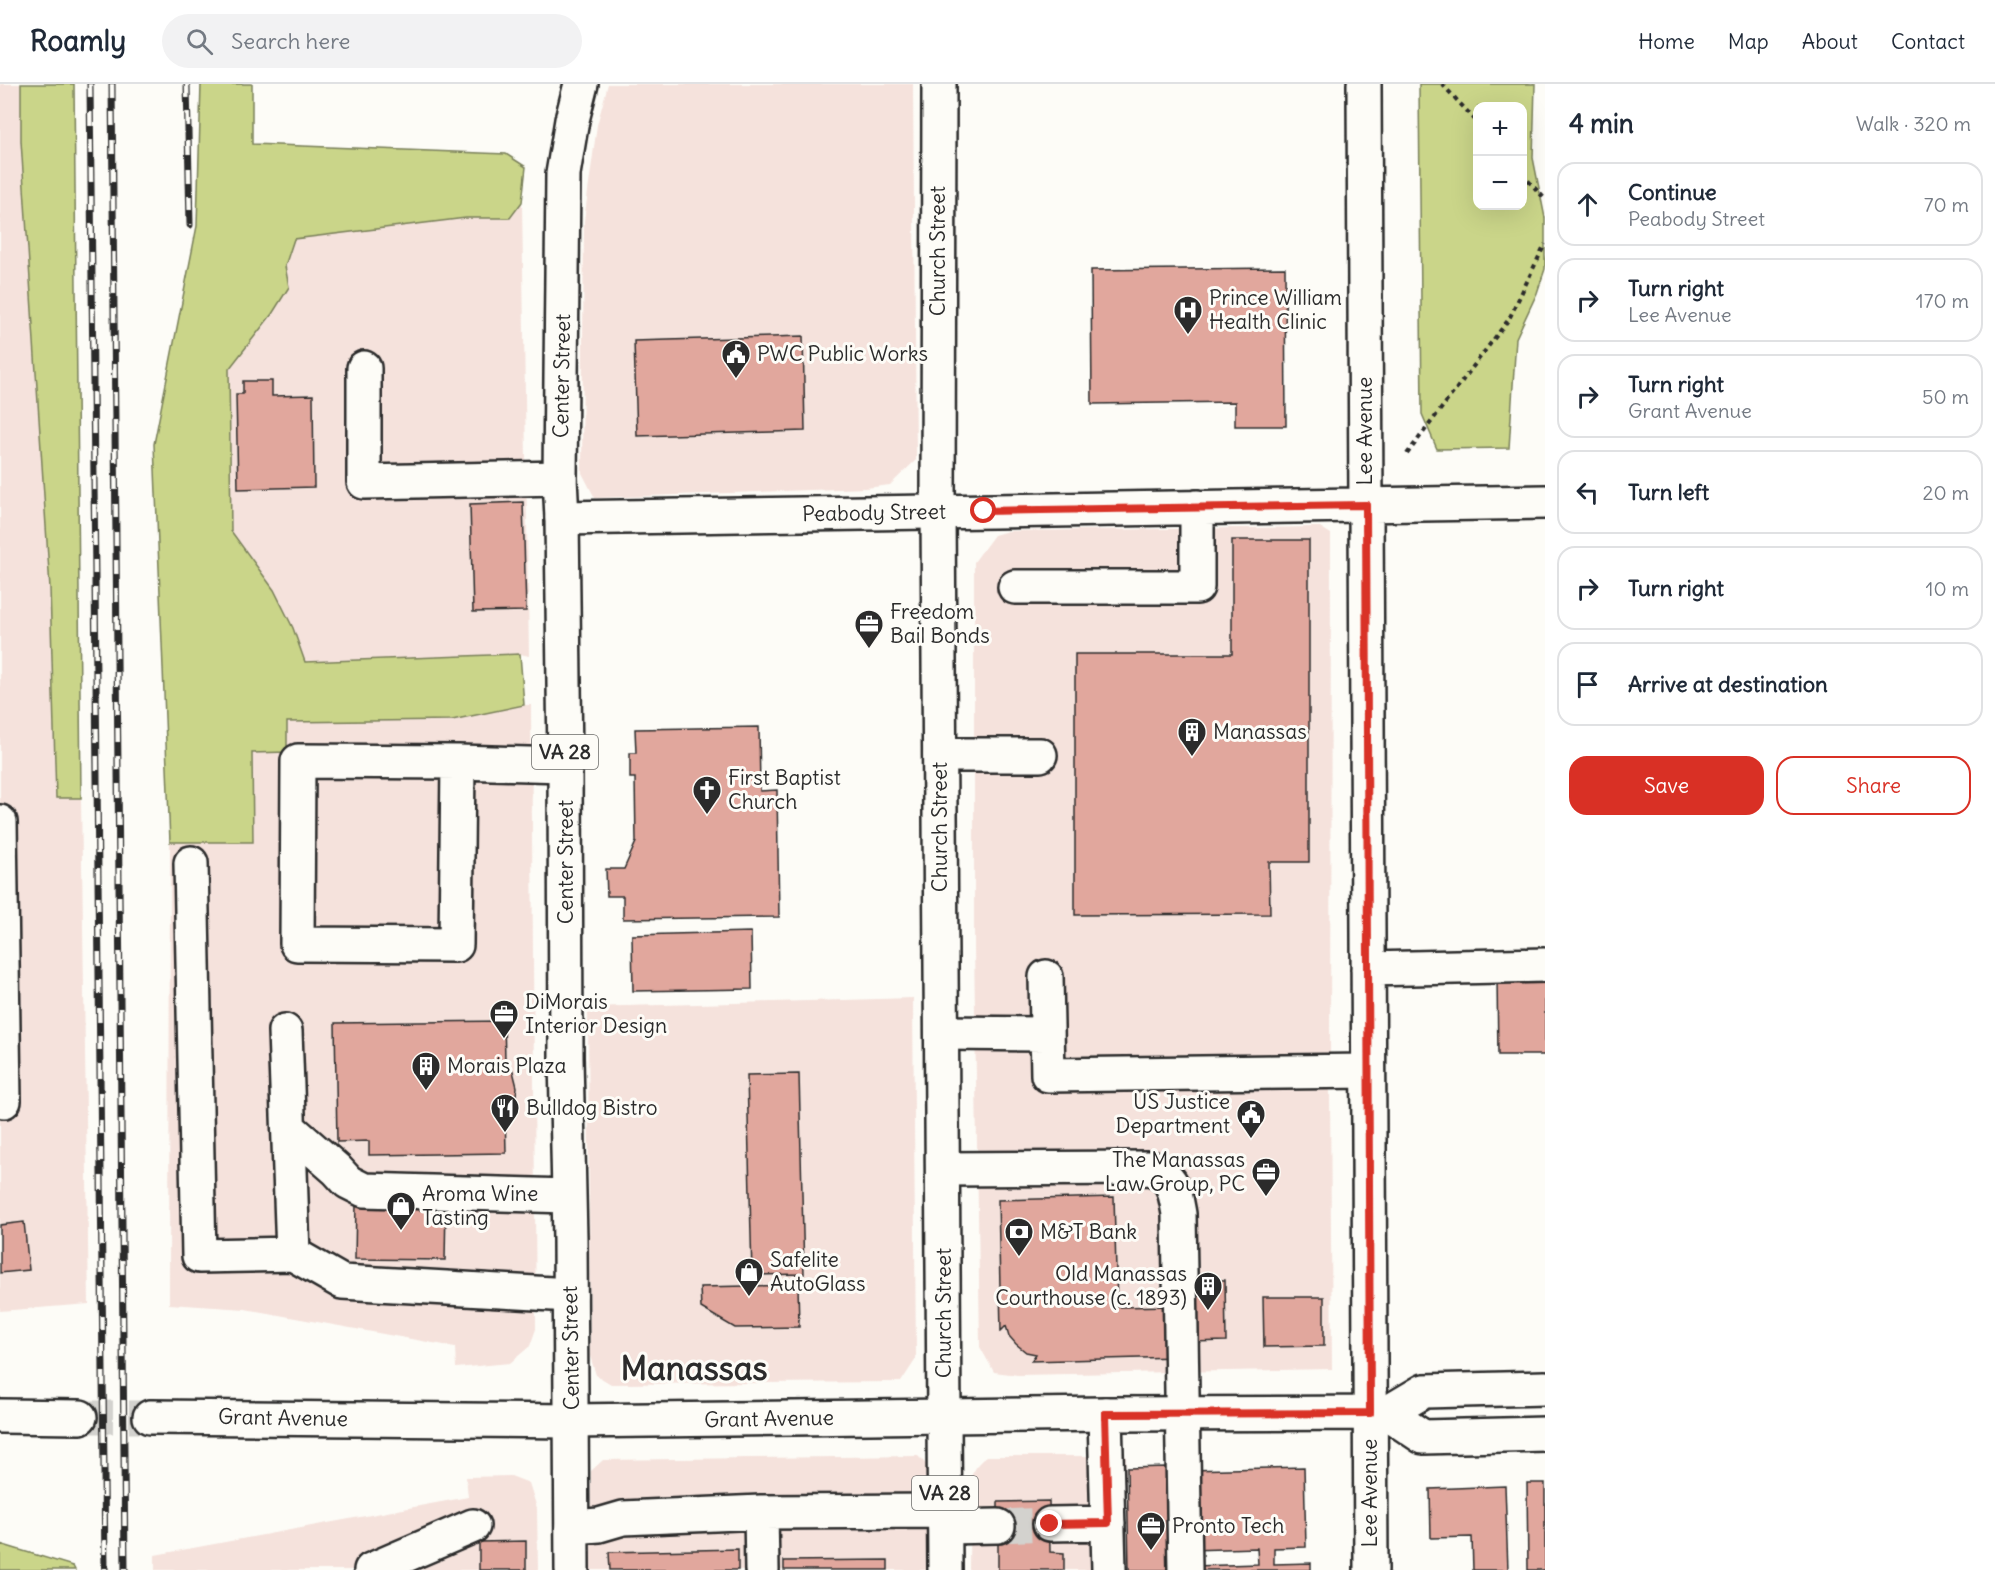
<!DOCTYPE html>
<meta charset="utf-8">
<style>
:root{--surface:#fff;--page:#f2f2f3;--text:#1f2937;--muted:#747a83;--line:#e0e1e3;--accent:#d93025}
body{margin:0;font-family:Delius,sans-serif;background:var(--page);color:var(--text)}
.controls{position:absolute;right:18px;top:18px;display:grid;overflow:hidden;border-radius:12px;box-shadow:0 6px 24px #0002}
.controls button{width:54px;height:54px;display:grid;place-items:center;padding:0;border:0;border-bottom:2px solid var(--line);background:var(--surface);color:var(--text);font:30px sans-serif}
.stop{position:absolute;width:18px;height:18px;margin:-14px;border:4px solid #d93025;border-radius:50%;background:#fff}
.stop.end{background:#d93025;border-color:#fff;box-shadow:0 2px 6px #0008}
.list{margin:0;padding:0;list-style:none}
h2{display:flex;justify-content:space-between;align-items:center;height:78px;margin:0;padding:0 24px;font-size:26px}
h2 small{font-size:20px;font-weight:400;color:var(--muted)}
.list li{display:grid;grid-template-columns:39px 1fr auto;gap:18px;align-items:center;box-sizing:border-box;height:84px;margin:0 12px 12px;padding:0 12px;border:2px solid var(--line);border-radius:18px}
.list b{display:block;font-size:22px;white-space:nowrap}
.list p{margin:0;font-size:20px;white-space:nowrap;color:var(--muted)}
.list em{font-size:20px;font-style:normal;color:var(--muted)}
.actions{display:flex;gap:12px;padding:18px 24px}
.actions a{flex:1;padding:14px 0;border:2px solid var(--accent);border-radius:18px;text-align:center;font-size:21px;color:var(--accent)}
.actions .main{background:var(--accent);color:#fff}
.icon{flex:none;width:33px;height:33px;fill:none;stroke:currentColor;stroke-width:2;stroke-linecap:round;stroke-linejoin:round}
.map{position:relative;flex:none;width:1545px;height:1486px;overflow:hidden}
header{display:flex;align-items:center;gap:36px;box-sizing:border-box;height:84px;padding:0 30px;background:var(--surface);border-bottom:2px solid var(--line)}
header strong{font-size:28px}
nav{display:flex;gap:33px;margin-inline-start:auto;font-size:21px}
.search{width:420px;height:54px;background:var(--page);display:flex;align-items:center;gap:15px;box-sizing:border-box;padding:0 21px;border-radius:33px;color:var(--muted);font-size:22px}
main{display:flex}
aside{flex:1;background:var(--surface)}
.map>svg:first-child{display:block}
.built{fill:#f5e2dc}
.green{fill:#cad589;stroke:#7a805a;stroke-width:1.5;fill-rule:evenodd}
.building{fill:#e1a79d;stroke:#2b2b2b;stroke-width:1.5}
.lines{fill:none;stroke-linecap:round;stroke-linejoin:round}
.minor-tunnel{stroke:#d3d2ce;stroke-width:33;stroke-dasharray:33 16;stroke-linecap:butt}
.major-tunnel{stroke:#d3d2ce;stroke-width:33;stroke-dasharray:33 16;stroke-linecap:butt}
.minor-casing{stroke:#2b2b2b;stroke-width:38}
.major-casing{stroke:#2b2b2b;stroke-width:38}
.highway-casing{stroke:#2b2b2b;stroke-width:38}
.path{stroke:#2b2b2b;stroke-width:4;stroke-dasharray:4.5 4.5;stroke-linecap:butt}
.minor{stroke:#fdfcf7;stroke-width:33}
.major{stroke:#fdfcf7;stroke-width:33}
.highway{stroke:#fdfcf7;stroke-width:33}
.rail-casing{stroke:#2b2b2b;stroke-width:7}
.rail{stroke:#fdfcf7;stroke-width:4.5;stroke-dasharray:14;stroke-linecap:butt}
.route{stroke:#d93025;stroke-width:8}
.labels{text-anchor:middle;stroke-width:6;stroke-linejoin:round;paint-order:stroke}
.shield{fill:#fdfcf7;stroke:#6a6a68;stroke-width:1.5}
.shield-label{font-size:20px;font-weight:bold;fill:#2b2b2b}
.street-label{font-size:21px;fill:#2b2b2b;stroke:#fdfcf7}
.poi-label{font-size:21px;fill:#2b2b2b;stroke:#fdfcf7;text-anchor:start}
.town-label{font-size:33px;font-weight:bold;fill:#2b2b2b;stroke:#fdfcf7}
</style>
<header>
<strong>Roamly</strong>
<div class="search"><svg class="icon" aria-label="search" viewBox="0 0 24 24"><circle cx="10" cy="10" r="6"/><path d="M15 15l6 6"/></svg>Search here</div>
<nav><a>Home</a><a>Map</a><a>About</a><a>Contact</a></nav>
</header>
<main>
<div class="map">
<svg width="1545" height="1486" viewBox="0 0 1545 1486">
<rect width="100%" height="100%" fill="#fdfcf7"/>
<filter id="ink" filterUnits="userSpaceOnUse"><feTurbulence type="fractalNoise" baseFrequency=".0167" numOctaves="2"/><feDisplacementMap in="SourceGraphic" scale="12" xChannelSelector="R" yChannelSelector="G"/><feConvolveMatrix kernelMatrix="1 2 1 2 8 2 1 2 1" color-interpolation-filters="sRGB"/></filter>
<g filter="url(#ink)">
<path class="built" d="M 0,0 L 21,0 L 21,57 L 50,504 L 56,714 L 81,714 L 89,1220 L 0,1227 Z
M 608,0 L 913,0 L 916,376 L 890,401 L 866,404 L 595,414 L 582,389 L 584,137 L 597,41 Z
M 522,118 L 529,572 L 520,570 L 305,578 L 293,544 L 274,506 L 231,447 L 229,285 L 272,230 L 289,203 L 285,182 L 294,155 L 466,134 L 510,134 Z
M 1320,443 L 1331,450 L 1330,1006 L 1332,1285 L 1018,1291 L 994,1288 L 980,1263 L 974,862 L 974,478 L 994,451 L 1008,447 Z
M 524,621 L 531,621 L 536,1245 L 530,1262 L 510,1279 L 456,1284 L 455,1263 L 245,1225 L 169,1220 L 170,758 L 253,758 L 252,668 L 286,638 L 452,636 Z
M 913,914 L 916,1275 L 901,1298 L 611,1300 L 596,1291 L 590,1272 L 588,923 Z
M 918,1372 L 930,1384 L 930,1486 L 591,1486 L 591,1387 L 603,1376 Z
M 986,1372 L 1126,1372 L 1125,1486 L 969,1486 L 970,1394 L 978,1380 Z
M 511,1392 L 529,1399 L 537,1424 L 538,1486 L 155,1486 L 155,1471 L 468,1413 L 466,1393 Z"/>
<path class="green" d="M 21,0 L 74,0 L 81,714 L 56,714 L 50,504 L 21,57 Z
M 201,0 L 252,0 L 252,60 L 506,70 L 526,83 L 522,118 L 510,134 L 466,134 L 294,155 L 285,182 L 289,203 L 272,230 L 229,285 L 231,447 L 274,506 L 293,544 L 305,578 L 520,570 L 524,621 L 452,636 L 287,638 L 287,668 L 252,669 L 253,758 L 170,758 L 154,360 L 197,142 Z
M 1419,0 L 1535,0 L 1533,74 L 1545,134 L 1545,185 L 1537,209 L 1516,254 L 1509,364 L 1437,365 L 1422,330 ZM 1478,22 L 1522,22 L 1522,122 L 1478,122 Z
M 0,1460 L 73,1482 L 75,1486 L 0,1486 Z"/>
<path class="building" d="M 1285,184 L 1286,342 L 1235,342 L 1235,318 L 1092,320 L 1091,186 Z
M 803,252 L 805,347 L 637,352 L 634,257 Z
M 243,297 L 272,297 L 272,312 L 313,311 L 314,403 L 238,405 L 236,310 L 243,310 Z
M 523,418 L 526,527 L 473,528 L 470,420 Z
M 1232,456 L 1309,456 L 1309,778 L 1269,778 L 1270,830 L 1075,831 L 1075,570 L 1232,570 Z
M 759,643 L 760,707 L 777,706 L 779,833 L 623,835 L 623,812 L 607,812 L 606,785 L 624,785 L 636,758 L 635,694 L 630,694 L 630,669 L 636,669 L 635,645 Z
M 751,848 L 752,905 L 633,907 L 632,851 Z
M 1497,894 L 1545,894 L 1545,971 L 1498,971 Z
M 504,937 L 505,976 L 513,987 L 517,1003 L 516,1011 L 505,1027 L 506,1069 L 369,1071 L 369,1057 L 337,1058 L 335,939 Z
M 799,990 L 804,1190 L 752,1191 L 747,991 Z
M 1114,1113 L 1117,1223 L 1176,1222 L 1177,1273 L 1031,1277 L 1036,1270 L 1026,1268 L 1016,1260 L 1009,1252 L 1006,1242 L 1001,1247 L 998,1116 Z
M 356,1119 L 446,1120 L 445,1176 L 355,1175 Z
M 24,1138 L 29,1186 L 0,1189 L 0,1141 Z
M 1191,1196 L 1225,1196 L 1226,1257 L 1192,1258 Z
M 798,1201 L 799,1243 L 735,1244 L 701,1224 L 700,1203 Z
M 1263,1213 L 1324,1213 L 1324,1262 L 1264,1263 Z
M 1167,1383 L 1169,1486 L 1129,1486 L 1127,1384 Z
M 1304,1383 L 1306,1463 L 1274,1464 L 1274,1480 L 1311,1479 L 1311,1486 L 1194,1486 L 1194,1482 L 1258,1480 L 1257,1464 L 1190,1466 L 1189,1386 Z
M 1527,1399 L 1545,1399 L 1545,1486 L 1528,1486 Z
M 1505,1402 L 1508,1486 L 1473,1486 L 1472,1453 L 1431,1454 L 1430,1405 Z
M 1049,1417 L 1050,1468 L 1064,1469 L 1064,1486 L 998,1486 L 998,1418 Z
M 526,1457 L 526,1486 L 479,1486 L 479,1458 Z
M 738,1465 L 738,1486 L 610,1486 L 609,1468 Z
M 888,1476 L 888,1486 L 784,1486 L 784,1477 Z"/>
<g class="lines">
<path class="minor-tunnel" d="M 998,1442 L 1050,1440"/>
<path class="major-tunnel" d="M 80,1333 L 150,1333"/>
<g class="minor-casing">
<path id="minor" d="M 1364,0 L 1371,1486
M 364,284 L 364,398 L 560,394
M 562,434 L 1545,418
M 1015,503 L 1197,503 L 1197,423
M 940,671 L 1040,671
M 458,678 L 298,677 L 297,860 L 456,861 L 458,678 L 565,681
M 0,738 L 4,1017
M 191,779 L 199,1172 L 293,1170
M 1368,885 L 1545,881
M 1046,893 L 1048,991 L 1368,987
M 285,947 L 293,1170 L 342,1198 L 570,1211
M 942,949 L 1047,950
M 289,1044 L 337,1086 L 348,1098 L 364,1106 L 568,1112
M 943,1085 L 1151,1084 C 1174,1093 1175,1107 1179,1130 L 1185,1486
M 1105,1330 L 1109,1486
M 1050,1440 L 1108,1439
M 572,1443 L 599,1441 L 623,1434 L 761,1428
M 945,1443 L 998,1442
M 371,1486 L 473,1442
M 762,1486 L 761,1428 L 945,1427"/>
</g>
<g class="major-casing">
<path id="major" d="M 1387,1329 L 1423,1353 L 1545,1350
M 0,1332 L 80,1333
M 150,1333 L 571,1337 L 1105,1330 L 1387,1329 L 1424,1307 L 1545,1304"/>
</g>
<g class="highway-casing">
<path id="highway" d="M 939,0 L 938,427 L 945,1486
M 572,1486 L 570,1155 L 566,974 L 565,681 L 562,434 L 560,394 L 563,90 L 572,36 L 581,0"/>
</g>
<path class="path" d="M 1442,0 L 1478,39
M 1522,90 L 1545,115
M 1407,370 L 1509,235 L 1545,160"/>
<use href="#minor" class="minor"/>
<use href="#major" class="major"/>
<use href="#highway" class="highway"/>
<g class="rail-casing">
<path id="rail" d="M 90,0 L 105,1486
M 112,0 L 125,1486
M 187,0 L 190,141"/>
</g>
<use href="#rail" class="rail"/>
</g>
</g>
<g class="lines" filter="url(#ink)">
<path class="route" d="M 984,427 L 1366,421 L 1370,1329 L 1105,1330 L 1108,1439 L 1050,1440"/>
</g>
<defs>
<g id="hospital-pin" transform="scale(1.5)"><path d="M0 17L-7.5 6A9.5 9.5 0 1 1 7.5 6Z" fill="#2b2b2b" stroke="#fdfcf7"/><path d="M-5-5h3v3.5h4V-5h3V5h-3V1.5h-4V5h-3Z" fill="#fff"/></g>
<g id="civic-pin" transform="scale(1.5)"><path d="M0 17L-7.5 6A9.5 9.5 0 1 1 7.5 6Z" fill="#2b2b2b" stroke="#fdfcf7"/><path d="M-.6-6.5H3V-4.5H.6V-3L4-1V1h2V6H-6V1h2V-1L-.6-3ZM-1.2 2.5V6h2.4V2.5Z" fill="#fff"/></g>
<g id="office-pin" transform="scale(1.5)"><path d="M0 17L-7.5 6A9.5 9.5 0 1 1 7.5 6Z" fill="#2b2b2b" stroke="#fdfcf7"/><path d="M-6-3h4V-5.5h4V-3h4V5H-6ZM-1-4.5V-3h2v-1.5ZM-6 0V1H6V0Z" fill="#fff"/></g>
<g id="building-pin" transform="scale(1.5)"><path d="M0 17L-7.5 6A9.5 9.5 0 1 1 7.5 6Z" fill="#2b2b2b" stroke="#fdfcf7"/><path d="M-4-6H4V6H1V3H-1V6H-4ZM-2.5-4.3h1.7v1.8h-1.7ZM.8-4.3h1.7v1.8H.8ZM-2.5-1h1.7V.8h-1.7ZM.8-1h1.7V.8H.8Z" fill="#fff"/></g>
<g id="church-pin" transform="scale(1.5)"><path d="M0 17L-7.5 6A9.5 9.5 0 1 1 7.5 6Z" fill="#2b2b2b" stroke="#fdfcf7"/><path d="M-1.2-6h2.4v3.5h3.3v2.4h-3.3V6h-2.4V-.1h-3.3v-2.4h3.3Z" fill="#fff"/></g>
<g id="restaurant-pin" transform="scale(1.5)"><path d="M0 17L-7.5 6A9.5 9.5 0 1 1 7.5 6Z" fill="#2b2b2b" stroke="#fdfcf7"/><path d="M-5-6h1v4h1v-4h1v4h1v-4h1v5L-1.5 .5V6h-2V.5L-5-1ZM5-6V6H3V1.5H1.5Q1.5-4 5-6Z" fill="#fff"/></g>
<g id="shop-pin" transform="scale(1.5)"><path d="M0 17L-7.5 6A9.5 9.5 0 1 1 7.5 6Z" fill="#2b2b2b" stroke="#fdfcf7"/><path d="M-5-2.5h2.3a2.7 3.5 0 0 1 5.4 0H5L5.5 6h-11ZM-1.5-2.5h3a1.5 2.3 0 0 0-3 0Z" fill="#fff"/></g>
<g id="bank-pin" transform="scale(1.5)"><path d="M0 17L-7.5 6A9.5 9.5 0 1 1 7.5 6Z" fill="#2b2b2b" stroke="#fdfcf7"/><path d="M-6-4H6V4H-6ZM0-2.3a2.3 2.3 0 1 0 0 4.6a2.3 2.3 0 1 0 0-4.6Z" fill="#fff"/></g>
</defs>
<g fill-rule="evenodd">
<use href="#hospital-pin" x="1188" y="226"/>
<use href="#civic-pin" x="736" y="270"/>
<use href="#office-pin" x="869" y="540"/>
<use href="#building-pin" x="1192" y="648"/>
<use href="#church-pin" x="707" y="706"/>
<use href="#office-pin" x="504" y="930"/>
<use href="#building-pin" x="426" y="982"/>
<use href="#restaurant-pin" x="505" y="1024"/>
<use href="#civic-pin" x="1251" y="1030"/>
<use href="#office-pin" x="1266" y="1088"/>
<use href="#shop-pin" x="401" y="1122"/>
<use href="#bank-pin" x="1019" y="1148"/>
<use href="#shop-pin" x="749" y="1188"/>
<use href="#building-pin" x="1208" y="1202"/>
<use href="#office-pin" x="1151" y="1442"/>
</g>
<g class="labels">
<g class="shield">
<rect x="532" y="651" width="66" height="34" rx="4.5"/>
<rect x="912" y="1392" width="66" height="34" rx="4.5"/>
</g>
<g class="shield-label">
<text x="565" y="675">VA 28</text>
<text x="945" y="1416">VA 28</text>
</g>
<g class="street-label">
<text transform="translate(938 167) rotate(-90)" y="7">Church Street</text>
<text transform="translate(562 292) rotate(-89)" y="7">Center Street</text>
<text transform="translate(1365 347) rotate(-90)" y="7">Lee Avenue</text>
<text transform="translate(874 429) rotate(-1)" y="7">Peabody Street</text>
<text transform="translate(940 743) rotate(-90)" y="7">Church Street</text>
<text transform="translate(566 778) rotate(-90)" y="7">Center Street</text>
<text transform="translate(944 1229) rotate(-90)" y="7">Church Street</text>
<text transform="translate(571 1264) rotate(-91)" y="7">Center Street</text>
<text transform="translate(283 1334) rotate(1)" y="7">Grant Avenue</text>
<text transform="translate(769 1335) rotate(-1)" y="7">Grant Avenue</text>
<text transform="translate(1370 1409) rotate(-90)" y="7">Lee Avenue</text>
</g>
<g class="poi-label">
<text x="1209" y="221">Prince William<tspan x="1209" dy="24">Health Clinic</tspan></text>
<text x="757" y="277">PWC Public Works</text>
<text x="890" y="535">Freedom<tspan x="890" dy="24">Bail Bonds</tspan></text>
<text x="1213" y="655">Manassas</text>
<text x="728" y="701">First Baptist<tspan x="728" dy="24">Church</tspan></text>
<text x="525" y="925">DiMorais<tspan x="525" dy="24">Interior Design</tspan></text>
<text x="447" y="989">Morais Plaza</text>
<text x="1230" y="1025" text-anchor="end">US Justice<tspan x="1230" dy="24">Department</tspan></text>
<text x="526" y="1031">Bulldog Bistro</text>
<text x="1245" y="1083" text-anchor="end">The Manassas<tspan x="1245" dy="24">Law Group, PC</tspan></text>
<text x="422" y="1117">Aroma Wine<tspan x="422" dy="24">Tasting</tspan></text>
<text x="1040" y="1155">M&amp;T Bank</text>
<text x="770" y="1183">Safelite<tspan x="770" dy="24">AutoGlass</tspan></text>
<text x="1187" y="1197" text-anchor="end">Old Manassas<tspan x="1187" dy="24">Courthouse (c. 1893)</tspan></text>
<text x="1172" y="1449">Pronto Tech</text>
</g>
<g class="town-label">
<text x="694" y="1296">Manassas</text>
</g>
</g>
</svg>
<div class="controls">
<button>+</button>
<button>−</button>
</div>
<div class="stop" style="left:984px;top:427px"></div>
<div class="stop end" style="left:1050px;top:1440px"></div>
</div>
<aside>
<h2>4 min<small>Walk · 320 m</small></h2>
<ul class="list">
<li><svg class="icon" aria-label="ahead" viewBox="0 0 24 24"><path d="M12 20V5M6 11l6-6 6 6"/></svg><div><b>Continue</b><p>Peabody Street</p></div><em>70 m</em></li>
<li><svg class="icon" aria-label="right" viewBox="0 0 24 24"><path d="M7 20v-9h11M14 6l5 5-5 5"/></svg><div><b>Turn right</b><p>Lee Avenue</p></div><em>170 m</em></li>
<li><svg class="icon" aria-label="right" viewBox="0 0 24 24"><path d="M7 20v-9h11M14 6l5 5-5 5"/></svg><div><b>Turn right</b><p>Grant Avenue</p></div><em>50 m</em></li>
<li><svg class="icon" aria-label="left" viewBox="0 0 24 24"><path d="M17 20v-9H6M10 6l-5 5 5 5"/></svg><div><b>Turn left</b></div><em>20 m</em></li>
<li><svg class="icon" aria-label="right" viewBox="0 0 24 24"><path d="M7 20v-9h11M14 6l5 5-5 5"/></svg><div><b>Turn right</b></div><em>10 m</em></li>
<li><svg class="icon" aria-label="arrive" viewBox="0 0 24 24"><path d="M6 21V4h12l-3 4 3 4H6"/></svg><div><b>Arrive at destination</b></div></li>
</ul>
<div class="actions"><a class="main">Save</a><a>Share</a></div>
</aside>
</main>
